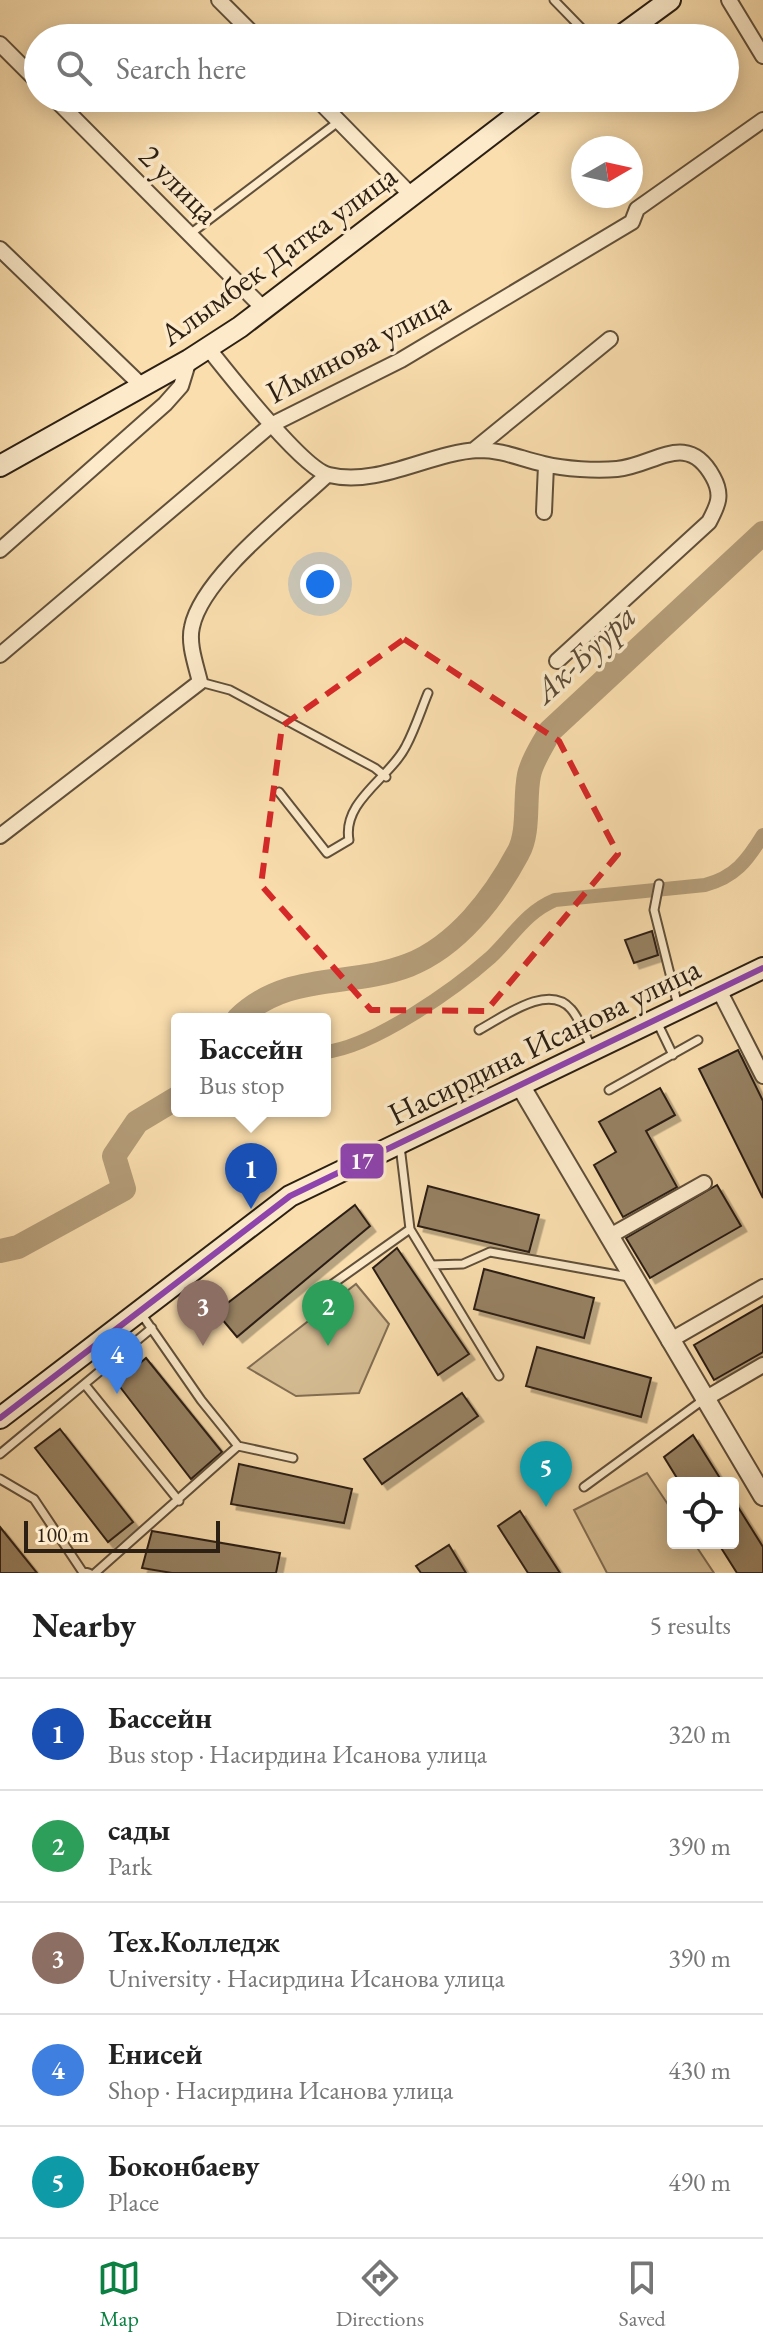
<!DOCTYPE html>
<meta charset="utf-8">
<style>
:root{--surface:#fff;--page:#f2f2f2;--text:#222;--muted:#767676;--line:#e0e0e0;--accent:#0b8043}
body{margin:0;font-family:"EB Garamond",serif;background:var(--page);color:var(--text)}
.controls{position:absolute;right:24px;bottom:24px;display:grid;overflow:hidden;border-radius:8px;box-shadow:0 4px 20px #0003}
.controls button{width:72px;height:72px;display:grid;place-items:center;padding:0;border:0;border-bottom:2px solid var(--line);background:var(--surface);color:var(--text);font:40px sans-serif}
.compass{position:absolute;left:571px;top:136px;width:72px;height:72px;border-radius:50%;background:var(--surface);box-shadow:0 4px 20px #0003;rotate:81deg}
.scale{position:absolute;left:24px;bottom:20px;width:196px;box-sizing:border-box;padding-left:8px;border:4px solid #2c1f13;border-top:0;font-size:22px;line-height:28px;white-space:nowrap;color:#2c1f13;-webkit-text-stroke:6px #fceaca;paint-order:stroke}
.you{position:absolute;left:320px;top:584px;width:28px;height:28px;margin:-20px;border:6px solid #fff;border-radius:50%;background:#1a73e8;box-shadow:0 0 0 12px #1a73e833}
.badge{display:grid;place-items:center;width:52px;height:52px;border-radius:50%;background:var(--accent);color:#fff;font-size:26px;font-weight:700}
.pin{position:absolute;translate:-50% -66px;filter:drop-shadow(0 2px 4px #0008)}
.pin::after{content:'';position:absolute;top:42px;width:28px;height:24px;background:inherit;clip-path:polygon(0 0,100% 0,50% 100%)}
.popup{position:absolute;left:171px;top:1013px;width:160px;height:104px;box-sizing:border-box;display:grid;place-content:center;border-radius:8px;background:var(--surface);filter:drop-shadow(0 2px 6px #0005);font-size:26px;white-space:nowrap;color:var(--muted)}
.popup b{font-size:30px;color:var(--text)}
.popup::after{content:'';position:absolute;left:50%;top:100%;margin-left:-16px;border:16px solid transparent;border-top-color:var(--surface)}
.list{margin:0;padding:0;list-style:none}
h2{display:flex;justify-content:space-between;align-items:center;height:104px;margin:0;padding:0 32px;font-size:34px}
h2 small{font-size:26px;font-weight:400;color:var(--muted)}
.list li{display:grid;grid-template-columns:52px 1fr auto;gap:24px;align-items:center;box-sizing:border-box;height:112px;padding:0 32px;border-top:2px solid var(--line)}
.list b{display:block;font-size:30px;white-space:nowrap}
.list p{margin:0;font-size:26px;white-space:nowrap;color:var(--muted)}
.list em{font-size:26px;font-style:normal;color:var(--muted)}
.icon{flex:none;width:44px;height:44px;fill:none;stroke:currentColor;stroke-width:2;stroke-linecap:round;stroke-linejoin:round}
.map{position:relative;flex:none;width:763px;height:1573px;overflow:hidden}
.search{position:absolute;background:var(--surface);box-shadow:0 4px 20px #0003;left:24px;right:24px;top:24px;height:88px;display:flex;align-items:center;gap:20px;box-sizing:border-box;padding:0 28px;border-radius:44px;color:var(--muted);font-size:30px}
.sheet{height:664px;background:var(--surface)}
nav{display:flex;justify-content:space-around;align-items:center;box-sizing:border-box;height:112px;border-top:2px solid var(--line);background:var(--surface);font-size:22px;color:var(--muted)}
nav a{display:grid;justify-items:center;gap:4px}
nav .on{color:var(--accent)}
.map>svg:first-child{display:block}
.green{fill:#d7be94;stroke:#826e54;stroke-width:2}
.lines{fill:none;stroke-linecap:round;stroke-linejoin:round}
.canal{stroke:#b49d79;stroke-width:14}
.river{stroke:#b49d79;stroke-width:24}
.building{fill:#978264;stroke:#2c1f13;stroke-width:2;filter:url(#shadow)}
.service-casing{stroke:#604f3a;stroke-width:11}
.minor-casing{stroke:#604f3a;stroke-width:18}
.tertiary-casing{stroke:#604f3a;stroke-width:22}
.secondary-casing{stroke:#2c1f13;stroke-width:24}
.service{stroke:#fceaca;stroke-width:7}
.minor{stroke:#fceaca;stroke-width:14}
.tertiary{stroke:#fceaca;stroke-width:18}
.secondary{stroke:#fceaca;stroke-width:20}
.bus-1-casing{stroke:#fceaca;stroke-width:12}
.bus-1{stroke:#8e44ad;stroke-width:6}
.marked{fill:none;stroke:#d62828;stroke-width:6;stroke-dasharray:16 10;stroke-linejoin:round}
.labels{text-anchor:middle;stroke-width:7;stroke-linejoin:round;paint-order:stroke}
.street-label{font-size:32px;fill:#2c1f13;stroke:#fceaca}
.water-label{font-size:34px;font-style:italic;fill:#5c4b37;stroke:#fceaca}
.line-badge{stroke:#fceaca;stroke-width:3}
.badge-label{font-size:22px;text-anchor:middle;font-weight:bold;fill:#fff}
</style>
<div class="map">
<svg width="763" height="1573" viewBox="0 0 763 1573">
<defs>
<filter id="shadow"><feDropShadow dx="5.5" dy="5.5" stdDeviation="0" flood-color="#0004"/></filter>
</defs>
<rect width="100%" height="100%" fill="#fadeae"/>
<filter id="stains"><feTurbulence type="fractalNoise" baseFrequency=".0025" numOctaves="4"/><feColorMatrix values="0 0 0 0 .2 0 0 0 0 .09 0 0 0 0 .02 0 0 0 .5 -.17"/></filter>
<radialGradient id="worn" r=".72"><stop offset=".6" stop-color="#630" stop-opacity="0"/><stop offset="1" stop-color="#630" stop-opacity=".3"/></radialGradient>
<path class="green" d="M 356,1284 L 389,1324 L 359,1393 L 296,1396 L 248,1368 Z
M 647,1473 L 673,1512 L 673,1543 L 694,1543 L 714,1573 L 607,1573 L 574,1510 Z"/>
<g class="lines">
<path class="canal" d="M 325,1052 C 373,1047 455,989 491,957 C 513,936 526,912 555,900 L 705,885 C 735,877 747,861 763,835"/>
<path class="river" d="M 238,1019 C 287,971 350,988 409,965 C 457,946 494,898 518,853 C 530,832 524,799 529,775 C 532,760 543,745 550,731 L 763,533
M 0,1251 L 18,1247 L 124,1189 L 114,1156 L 137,1122 L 177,1098"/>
</g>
<path class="building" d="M 652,931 L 658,955 L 634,963 L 625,940 Z
M 738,1050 L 763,1101 L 763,1198 L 699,1069 Z
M 660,1088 L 675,1115 L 646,1131 L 677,1187 L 623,1217 L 594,1165 L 616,1152 L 599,1122 Z
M 717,1185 L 741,1226 L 650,1278 L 626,1238 Z
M 428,1186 L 539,1215 L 529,1252 L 418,1226 Z
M 355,1205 L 370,1226 L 237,1337 L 216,1312 Z
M 397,1248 L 469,1354 L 438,1375 L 373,1268 Z
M 484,1269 L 594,1298 L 584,1338 L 474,1309 Z
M 763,1305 L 763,1352 L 714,1380 L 694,1345 Z
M 537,1347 L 651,1378 L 641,1417 L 526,1386 Z
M 146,1358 L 222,1452 L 191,1479 L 117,1383 Z
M 462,1393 L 478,1416 L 382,1484 L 364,1459 Z
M 60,1429 L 133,1522 L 108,1542 L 35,1448 Z
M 693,1435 L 723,1483 L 680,1483 L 664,1457 Z
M 239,1464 L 352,1489 L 344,1523 L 231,1504 Z
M 733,1499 L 763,1547 L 763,1573 L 737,1573 L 718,1543 L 733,1543 Z
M 520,1511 L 560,1573 L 528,1573 L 498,1526 Z
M 0,1527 L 37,1573 L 0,1573 Z
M 152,1531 L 280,1553 L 276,1573 L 172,1573 L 142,1568 Z
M 449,1545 L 466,1573 L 421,1573 L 416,1566 Z"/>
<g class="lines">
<g class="service-casing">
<path id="service" d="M 554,0 L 591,38
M 190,234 L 338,122
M 200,682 L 230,690 L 375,768 L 386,777
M 279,792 L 327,853 L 349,840 C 342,801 390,778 406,746 C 415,729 421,710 428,693
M 659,884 L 654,910 L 678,1006
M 657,1022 L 673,1055
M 479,1030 C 502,1018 548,982 571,1009 C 580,1019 585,1036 592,1048
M 609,1090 L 698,1040
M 400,1146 L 410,1229 L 499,1376
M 432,1265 L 463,1264 L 490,1252 L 629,1277
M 310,1300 L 410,1229
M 140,1312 L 201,1400 L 238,1446 L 293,1458
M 86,1386 L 179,1501
M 0,1454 L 152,1328
M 0,1479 L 34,1499 L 82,1571 L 89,1573
M 584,1487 L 703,1400
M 95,1573 L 238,1446"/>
</g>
<g class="minor-casing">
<path id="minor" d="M 219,0 L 257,38
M 729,0 L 763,56
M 0,44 L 38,82
M 54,98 L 264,309
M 316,98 L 412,196
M 0,249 L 142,386
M 208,348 C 228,373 303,469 329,475 C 379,487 430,452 479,450 C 503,450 521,459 544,464 C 565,469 596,471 617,469 C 654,466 687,429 713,477 C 723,495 718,505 709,522 L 557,661
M 474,450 L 610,339
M 544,512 L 546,465
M 0,550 L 165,404 L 181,386 L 189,360
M 0,655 L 271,425 L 401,360 L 632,222 L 637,209 L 763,120
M 0,836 L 200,682 C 196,665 188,644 192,627 C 202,577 289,511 327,475
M 719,990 L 763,1076
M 608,1237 L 704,1183
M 669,1341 L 763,1287
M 703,1400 L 763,1365"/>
</g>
<g class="tertiary-casing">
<path id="tertiary" d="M 520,1085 L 763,1496"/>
</g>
<g class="secondary-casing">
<path id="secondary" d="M 618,38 L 670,0
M 0,466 L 189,360 L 240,327 L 539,98
M 0,1418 L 290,1196 L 763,968"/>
</g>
<use href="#service" class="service"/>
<use href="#minor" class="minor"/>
<use href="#tertiary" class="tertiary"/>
<use href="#secondary" class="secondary"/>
<g class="bus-1-casing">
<path id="bus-1" d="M 0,1418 L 290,1196 L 763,968"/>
</g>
<use href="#bus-1" class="bus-1"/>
</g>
<path class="marked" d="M 404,639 L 559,741 L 618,854 L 486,1011 L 371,1010 L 261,885 L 282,726 Z"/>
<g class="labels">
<g class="street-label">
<text transform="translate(179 184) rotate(45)" y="11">2 улица</text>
<text transform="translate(278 255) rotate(-36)" y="11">Алымбек Датка улица</text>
<text transform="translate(358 347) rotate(-28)" y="11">Иминова улица</text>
<text transform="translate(544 1041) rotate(-26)" y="11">Насирдина Исанова улица</text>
</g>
<g class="water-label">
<text transform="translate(584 653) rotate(-43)" y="12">Ак-Буура</text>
</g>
</g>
<rect class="line-badge" x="339" y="1142" width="46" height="38" rx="8" fill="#8e44ad"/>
<g class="badge-label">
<text x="362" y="1169">17</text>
</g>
<rect width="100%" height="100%" filter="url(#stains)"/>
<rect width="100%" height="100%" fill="url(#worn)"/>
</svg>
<div class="controls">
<button><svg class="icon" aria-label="locate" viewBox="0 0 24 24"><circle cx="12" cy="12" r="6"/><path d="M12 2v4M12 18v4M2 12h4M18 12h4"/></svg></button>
</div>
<svg class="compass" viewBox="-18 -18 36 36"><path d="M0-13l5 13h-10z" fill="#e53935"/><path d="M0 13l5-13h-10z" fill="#767676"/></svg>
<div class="scale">100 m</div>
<div class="you"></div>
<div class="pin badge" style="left:251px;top:1209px;background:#1a4fb4">1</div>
<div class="popup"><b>Бассейн</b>Bus stop</div>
<div class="pin badge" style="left:328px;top:1346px;background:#2e9e5b">2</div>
<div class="pin badge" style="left:203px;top:1346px;background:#8d6e63">3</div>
<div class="pin badge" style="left:117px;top:1394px;background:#3f7fe0">4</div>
<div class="pin badge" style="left:546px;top:1507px;background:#0f9aa8">5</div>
<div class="search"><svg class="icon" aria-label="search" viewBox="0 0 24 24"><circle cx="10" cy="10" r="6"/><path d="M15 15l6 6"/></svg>Search here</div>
</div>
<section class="sheet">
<h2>Nearby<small>5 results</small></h2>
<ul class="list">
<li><span class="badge" style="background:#1a4fb4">1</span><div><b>Бассейн</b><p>Bus stop · Насирдина Исанова улица</p></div><em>320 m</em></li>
<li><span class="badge" style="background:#2e9e5b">2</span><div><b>сады</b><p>Park</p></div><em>390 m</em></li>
<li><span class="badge" style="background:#8d6e63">3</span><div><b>Тех.Колледж</b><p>University · Насирдина Исанова улица</p></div><em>390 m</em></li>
<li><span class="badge" style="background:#3f7fe0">4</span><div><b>Енисей</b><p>Shop · Насирдина Исанова улица</p></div><em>430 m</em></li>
<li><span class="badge" style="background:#0f9aa8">5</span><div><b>Боконбаеву</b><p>Place</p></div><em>490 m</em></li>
</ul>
</section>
<nav>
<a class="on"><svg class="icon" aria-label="map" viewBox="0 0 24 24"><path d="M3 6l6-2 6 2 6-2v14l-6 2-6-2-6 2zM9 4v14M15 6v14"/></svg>Map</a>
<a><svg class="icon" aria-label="directions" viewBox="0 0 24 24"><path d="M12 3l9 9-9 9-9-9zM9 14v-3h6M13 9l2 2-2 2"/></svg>Directions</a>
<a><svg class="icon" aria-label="saved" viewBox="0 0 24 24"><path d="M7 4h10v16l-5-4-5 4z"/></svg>Saved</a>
</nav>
